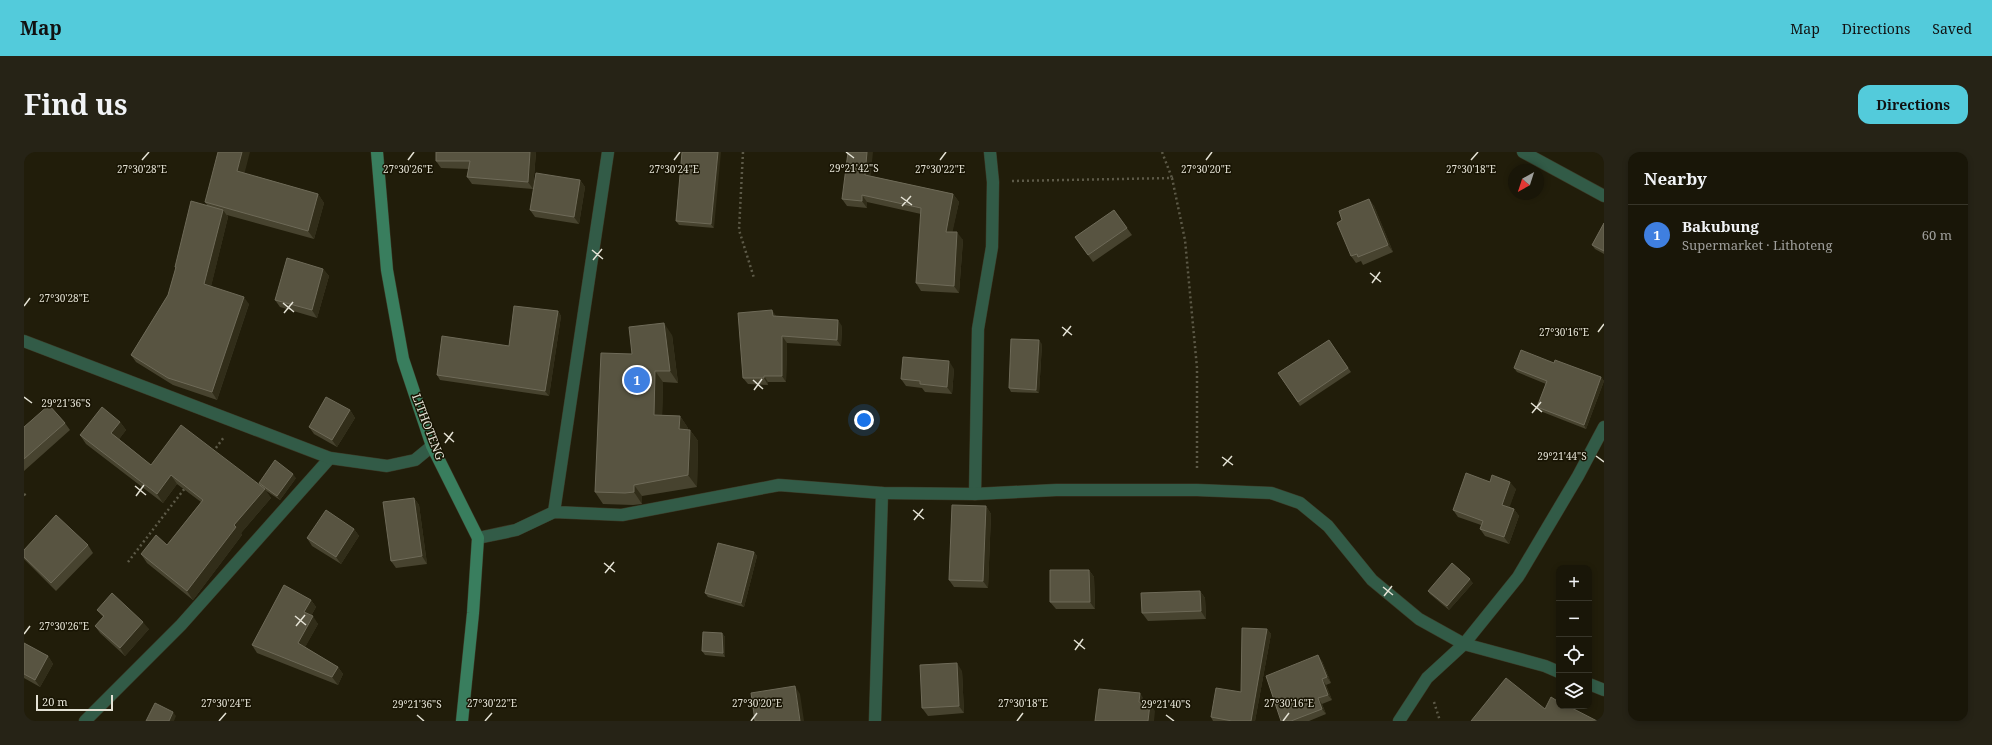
<!DOCTYPE html>
<meta charset="utf-8">
<style>
:root{--surface:#191608;--page:#262316;--text:#f1f3f6;--muted:#9f9f9c;--line:#373529;--accent:#53cbdb}
body{margin:0;font-family:"Noto Serif",serif;background:var(--page);color:var(--text)}
.controls{position:absolute;right:12px;bottom:12px;display:grid;overflow:hidden;border-radius:8px;box-shadow:0 2px 6px #0003}
.controls button{width:36px;height:36px;display:grid;place-items:center;padding:0;border:0;border-bottom:1px solid var(--line);background:var(--surface);color:var(--text);font:20px sans-serif}
.compass{position:absolute;left:1484px;top:12px;width:36px;height:36px;border-radius:50%;background:var(--surface);box-shadow:0 2px 6px #0003;rotate:219deg}
.scale{position:absolute;left:12px;bottom:10px;width:77px;box-sizing:border-box;padding-left:4px;border:2px solid #e4e2d5;border-top:0;font-size:11px;line-height:14px;white-space:nowrap;color:#e4e2d5;-webkit-text-stroke:3px #181403;paint-order:stroke}
.you{position:absolute;left:840px;top:268px;width:14px;height:14px;margin:-10px;border:3px solid #fff;border-radius:50%;background:#1a73e8;box-shadow:0 0 0 6px #1a73e833}
.badge{display:grid;place-items:center;width:26px;height:26px;border-radius:50%;background:var(--accent);color:#fff;font-size:13px;font-weight:700}
.pin{position:absolute;translate:-50% -50%;border:2px solid #fff;box-shadow:0 1px 4px #0006}
.list{margin:0;padding:0;list-style:none}
h2{display:flex;justify-content:space-between;align-items:center;height:52px;margin:0;padding:0 16px;font-size:17px}
h2 small{font-size:13px;font-weight:400;color:var(--muted)}
.list li{display:grid;grid-template-columns:26px 1fr auto;gap:12px;align-items:center;box-sizing:border-box;height:60px;padding:0 16px;border-top:1px solid var(--line)}
.list b{display:block;font-size:15px;white-space:nowrap}
.list p{margin:0;font-size:13px;white-space:nowrap;color:var(--muted)}
.list em{font-size:13px;font-style:normal;color:var(--muted)}
.icon{flex:none;width:22px;height:22px;fill:none;stroke:currentColor;stroke-width:2;stroke-linecap:round;stroke-linejoin:round}
.map{position:relative;flex:none;width:1580px;height:569px;overflow:hidden;border-radius:12px}
header{display:flex;align-items:center;gap:24px;box-sizing:border-box;height:56px;padding:0 20px;background:var(--accent);color:#111}
header strong{font-size:19px}
nav{display:flex;gap:22px;margin-inline-start:auto;font-size:14px}
.intro{display:flex;align-items:center;justify-content:space-between;box-sizing:border-box;height:96px;padding:0 24px}
h1{margin:0;font-size:28px}
.button{padding:10px 18px;border-radius:12px;background:var(--accent);color:#111;font-size:14px;font-weight:700}
main{display:flex;gap:24px;padding:0 24px}
aside{flex:1;background:var(--surface);border-radius:12px;box-shadow:0 2px 6px #0003}
.map>svg:first-child{display:block}
.lines{fill:none;stroke-linecap:round;stroke-linejoin:round}
.lane-casing{stroke:#3c3926;stroke-width:13}
.street-casing{stroke:#3c3926;stroke-width:13}
.secondary-casing{stroke:#3c3926;stroke-width:13}
.path{stroke:#5d5a48;stroke-width:2.5;stroke-dasharray:2 3;stroke-linecap:butt}
.lane{stroke:#325b47;stroke-width:12}
.street{stroke:#325b47;stroke-width:12}
.secondary{stroke:#397e5e;stroke-width:12}
.wall{fill:#47432f}
.shaded-wall{fill:#312d19}
.building{fill:#585441;stroke:#6e6a58}
.ticks{fill:none;stroke:#e4e2d5;stroke-width:1.5}
.labels{text-anchor:middle;stroke-width:3;stroke-linejoin:round;paint-order:stroke}
.street-label{font-size:12px;fill:#e4e2d5;stroke:#181403}
.ticks-label{font-size:10px;text-anchor:middle;fill:#e4e2d5;stroke:#181403;stroke-width:3;stroke-linejoin:round;paint-order:stroke}
</style>
<header>
<strong>Map</strong>
<nav><a>Map</a><a>Directions</a><a>Saved</a></nav>
</header>
<div class="intro"><h1>Find us</h1><a class="button">Directions</a></div>
<main>
<div class="map">
<svg width="1580" height="569" viewBox="0 0 1580 569">
<rect width="100%" height="100%" fill="#211d0a"/>
<g class="lines">
<g class="lane-casing">
<path id="lane" d="M 1499,0 L 1580,44
M 951,342 L 954,177 L 968,95 L 969,30 L 966,0
M 61,569 L 157,473 L 306,306
M 851,569 L 858,341"/>
</g>
<g class="street-casing">
<path id="street" d="M 0,189 L 306,306 L 363,314 L 391,308 L 408,294
M 530,360 L 598,363 L 755,333 L 858,341 L 951,342 L 1032,338 L 1173,338 L 1247,341 L 1276,351 L 1304,374 L 1348,428 L 1395,467 L 1440,492 L 1521,514 L 1535,520
M 454,386 L 492,378 L 530,360 L 584,0
M 1565,532 L 1580,538
M 1375,569 L 1403,526 L 1440,492 L 1494,425 L 1554,324 L 1580,275"/>
</g>
<g class="secondary-casing">
<path id="secondary" d="M 353,0 L 363,118 L 379,207 L 408,294 L 454,386 L 449,461 L 438,569"/>
</g>
<path class="path" d="M 719,0 L 715,78 L 730,126
M 1138,0 L 1148,26
M 988,29 L 1148,26 L 1161,88 L 1173,216 L 1173,319
M 189,300 L 200,285
M 0,342 L 4,345
M 104,410 L 161,336
M 1410,550 L 1416,569"/>
<use href="#lane" class="lane"/>
<use href="#street" class="street"/>
<use href="#secondary" class="secondary"/>
</g>
<path class="wall" d="M 512,0 L 509,37 L 448,32 L 443,25 L 445,17 L 417,16 L 412,9 Z
M 658,0 L 690,76 L 655,73 L 652,69 Z
M 220,21 L 294,42 L 300,51 L 290,87 L 203,63 L 204,65 L 187,134 L 225,152 L 193,248 L 149,233 L 112,210 L 107,203 L 144,143 L 152,117 L 151,115 L 183,53 L 181,50 Z
M 847,24 L 929,42 L 935,50 L 928,80 L 939,88 L 935,141 L 897,139 L 892,131 L 897,62 L 843,50 L 843,56 L 823,54 L 818,47 Z
M 556,28 L 561,35 L 555,72 L 511,65 L 506,58 Z
M 1345,47 L 1350,54 L 1369,100 L 1339,113 L 1337,109 L 1332,111 L 1327,104 L 1318,68 Z
M 1090,58 L 1108,83 L 1069,110 L 1051,85 Z
M 1580,71 L 1580,102 L 1571,97 L 1568,93 Z
M 299,117 L 305,124 L 293,166 L 256,155 L 251,148 Z
M 534,159 L 537,164 L 525,244 L 416,228 L 413,223 L 485,194 Z
M 752,164 L 818,174 L 817,194 L 763,191 L 762,230 L 744,230 L 744,233 L 724,232 L 719,226 Z
M 648,183 L 654,231 L 639,230 L 638,263 L 656,264 L 664,276 L 664,278 L 666,278 L 674,289 L 673,335 L 618,344 L 618,352 L 609,353 L 579,352 L 571,340 L 608,202 Z
M 1305,188 L 1327,220 L 1276,254 L 1254,221 Z
M 1018,192 L 1015,241 L 987,240 L 985,236 Z
M 1490,216 L 1577,225 L 1580,229 L 1562,277 L 1516,259 L 1513,255 L 1522,232 L 1493,220 Z
M 930,217 L 928,242 L 901,240 L 898,236 L 882,234 L 877,227 Z
M 326,258 L 331,266 L 313,295 L 290,282 L 285,275 Z
M 96,270 L 102,278 L 95,287 L 127,313 L 237,334 L 235,331 L 272,326 L 256,348 L 241,338 L 247,346 L 217,381 L 218,383 L 169,448 L 123,411 L 117,402 L 143,393 L 177,350 L 153,332 L 139,351 L 62,292 L 56,283 Z
M 41,271 L 46,278 L 0,319 L 0,275 Z
M 1466,330 L 1492,337 L 1485,355 L 1490,357 L 1495,364 L 1485,392 L 1461,384 L 1456,377 L 1457,373 L 1434,365 L 1429,358 Z
M 390,346 L 395,353 L 403,412 L 372,416 L 367,409 Z
M 962,354 L 967,362 L 964,436 L 930,435 L 925,428 Z
M 330,377 L 335,384 L 317,412 L 288,394 L 283,386 Z
M 64,393 L 69,401 L 32,439 L 0,407 L 0,398 Z
M 730,400 L 733,404 L 720,455 L 684,445 L 681,441 Z
M 1065,418 L 1070,425 L 1071,457 L 1032,457 L 1026,450 Z
M 1449,431 L 1425,458 L 1406,442 L 1404,439 Z
M 1176,439 L 1181,446 L 1182,467 L 1124,469 L 1118,461 Z
M 287,448 L 292,455 L 287,464 L 294,472 L 281,495 L 314,515 L 319,522 L 314,533 L 233,501 L 228,493 Z
M 73,458 L 125,477 L 101,504 L 76,481 L 71,474 L 79,465 Z
M 1243,477 L 1247,482 L 1231,569 L 1189,569 L 1187,565 L 1217,540 Z
M 698,481 L 701,485 L 701,505 L 681,503 L 678,499 Z
M 0,491 L 24,504 L 29,512 L 16,535 L 0,526 Z
M 1298,509 L 1307,531 L 1302,533 L 1308,548 L 1298,552 L 1302,562 L 1285,569 L 1257,569 Z
M 938,519 L 940,561 L 904,564 L 898,556 Z"/>
<path class="shaded-wall" d="M 218,0 L 226,0 L 219,27 L 213,19 Z
M 506,0 L 512,0 L 509,37 L 504,30 Z
M 694,0 L 697,0 L 690,76 L 687,72 Z
M 843,0 L 849,0 L 846,30 L 841,23 Z
M 556,28 L 561,35 L 555,72 L 550,65 Z
M 294,42 L 300,51 L 290,87 L 284,79 Z
M 929,42 L 935,50 L 927,87 L 922,80 Z
M 838,43 L 843,50 L 843,56 L 838,49 Z
M 1345,47 L 1350,54 L 1369,100 L 1364,93 Z
M 199,58 L 204,65 L 186,139 L 180,132 Z
M 933,80 L 939,88 L 935,141 L 930,134 Z
M 299,117 L 305,124 L 293,166 L 288,158 Z
M 220,145 L 225,152 L 193,248 L 188,240 Z
M 748,158 L 753,165 L 749,164 Z
M 534,159 L 537,164 L 525,244 L 521,239 Z
M 814,168 L 818,174 L 817,194 L 813,188 Z
M 640,171 L 648,183 L 654,231 L 646,219 Z
M 758,184 L 763,191 L 762,230 L 758,224 Z
M 1015,188 L 1018,192 L 1015,241 L 1012,238 Z
M 925,209 L 930,217 L 928,242 L 923,235 Z
M 631,219 L 639,230 L 638,274 L 630,263 Z
M 740,224 L 744,230 L 744,233 L 740,226 Z
M 1577,225 L 1580,229 L 1562,277 L 1560,273 Z
M 326,258 L 331,266 L 313,295 L 308,288 Z
M 656,264 L 664,276 L 664,289 L 655,277 Z
M 96,270 L 102,278 L 93,290 L 87,281 Z
M 666,278 L 674,289 L 673,335 L 664,323 Z
M 269,322 L 272,326 L 256,348 L 253,344 Z
M 147,323 L 153,332 L 139,351 L 133,342 Z
M 1486,330 L 1492,337 L 1484,360 L 1478,353 Z
M 610,333 L 618,344 L 618,352 L 610,340 Z
M 241,337 L 247,346 L 217,381 L 218,383 L 169,448 L 163,439 L 210,373 Z
M 390,346 L 395,353 L 403,412 L 398,404 Z
M 962,354 L 967,362 L 964,436 L 959,429 Z
M 1490,357 L 1495,364 L 1485,392 L 1480,385 Z
M 330,377 L 335,384 L 317,412 L 312,405 Z
M 730,400 L 733,404 L 720,455 L 717,451 Z
M 1065,418 L 1070,425 L 1071,457 L 1066,450 Z
M 1446,427 L 1449,431 L 1425,458 L 1423,454 Z
M 1176,439 L 1181,446 L 1182,467 L 1177,459 Z
M 287,448 L 292,455 L 285,467 L 280,460 Z
M 289,464 L 294,472 L 279,499 L 274,491 Z
M 119,470 L 125,477 L 101,504 L 96,496 Z
M 1243,477 L 1247,482 L 1231,569 L 1227,569 Z
M 698,481 L 701,485 L 701,505 L 699,501 Z
M 1294,503 L 1298,509 L 1307,531 L 1303,525 Z
M 24,504 L 29,512 L 16,535 L 11,528 Z
M 933,511 L 938,519 L 940,561 L 935,554 Z
M 314,515 L 319,522 L 314,533 L 308,525 Z
M 1298,527 L 1302,533 L 1308,548 L 1304,543 Z
M 771,534 L 776,542 L 780,569 L 776,569 Z
M 1116,541 L 1121,549 L 1120,558 L 1115,550 Z
M 1294,546 L 1298,552 L 1302,562 L 1298,557 Z
M 1126,552 L 1131,559 L 1130,569 L 1124,569 Z
M 149,560 L 152,564 L 150,569 L 145,569 Z"/>
<path class="building" d="M 194,0 L 218,0 L 213,19 L 294,42 L 284,79 L 181,50 Z
M 412,0 L 506,0 L 504,30 L 443,25 L 446,9 L 412,9 Z
M 658,0 L 694,0 L 687,72 L 652,69 Z
M 824,0 L 843,0 L 841,23 L 929,42 L 922,80 L 933,80 L 930,134 L 892,131 L 897,56 L 838,43 L 838,49 L 818,47 Z
M 512,21 L 556,28 L 550,65 L 506,58 Z
M 1345,47 L 1364,93 L 1334,105 L 1333,102 L 1327,104 L 1313,71 L 1318,68 L 1315,59 Z
M 167,49 L 199,58 L 180,132 L 220,145 L 188,240 L 144,226 L 107,203 L 144,143 L 152,115 L 151,115 Z
M 1090,58 L 1103,76 L 1064,103 L 1051,85 Z
M 1580,71 L 1580,99 L 1568,93 Z
M 263,106 L 299,117 L 288,158 L 251,148 Z
M 490,154 L 534,159 L 521,239 L 413,223 L 418,184 L 485,194 Z
M 748,158 L 749,164 L 814,168 L 813,188 L 758,184 L 758,224 L 740,224 L 740,226 L 719,226 L 714,161 Z
M 640,171 L 646,219 L 631,219 L 630,263 L 656,264 L 655,277 L 666,278 L 664,323 L 610,333 L 610,340 L 601,341 L 571,340 L 577,201 L 608,202 L 605,175 Z
M 987,187 L 1015,188 L 1012,238 L 985,236 Z
M 1305,188 L 1324,216 L 1274,250 L 1254,221 Z
M 1497,198 L 1530,211 L 1531,208 L 1577,225 L 1560,273 L 1513,255 L 1523,229 L 1490,216 Z
M 879,205 L 925,209 L 923,235 L 896,232 L 896,229 L 877,227 Z
M 302,245 L 326,258 L 308,288 L 285,275 Z
M 25,253 L 41,271 L 0,307 L 0,275 Z
M 78,255 L 96,270 L 87,281 L 127,313 L 157,273 L 241,337 L 210,373 L 212,375 L 163,439 L 117,402 L 132,383 L 143,393 L 179,348 L 147,323 L 133,342 L 56,283 Z
M 251,308 L 269,322 L 253,344 L 235,331 Z
M 1442,321 L 1466,330 L 1468,323 L 1486,330 L 1478,353 L 1490,357 L 1480,385 L 1456,377 L 1459,369 L 1429,358 Z
M 390,346 L 398,404 L 367,409 L 359,350 Z
M 928,353 L 962,354 L 959,429 L 925,428 Z
M 302,358 L 330,377 L 312,405 L 283,386 Z
M 32,363 L 64,393 L 27,431 L 0,405 L 0,398 Z
M 694,391 L 730,400 L 717,451 L 681,441 Z
M 1428,411 L 1446,427 L 1423,454 L 1404,439 Z
M 1026,418 L 1065,418 L 1066,450 L 1026,450 Z
M 260,433 L 287,448 L 280,460 L 289,464 L 274,491 L 314,515 L 308,525 L 228,493 Z
M 1176,439 L 1177,459 L 1118,461 L 1117,441 Z
M 88,441 L 119,470 L 96,496 L 71,474 L 80,464 L 73,458 Z
M 1218,476 L 1243,477 L 1227,569 L 1208,569 L 1187,565 L 1192,536 L 1217,540 Z
M 679,480 L 698,481 L 699,501 L 678,499 Z
M 0,491 L 24,504 L 11,528 L 0,522 Z
M 1294,503 L 1303,525 L 1298,527 L 1304,543 L 1294,546 L 1298,557 L 1267,569 L 1257,569 L 1242,524 Z
M 933,511 L 935,554 L 898,556 L 896,513 Z
M 1482,526 L 1521,557 L 1527,545 L 1535,550 L 1535,554 L 1544,554 L 1573,569 L 1447,569 Z
M 771,534 L 776,569 L 731,569 L 727,541 Z
M 1075,537 L 1116,541 L 1115,550 L 1126,552 L 1124,569 L 1071,569 Z
M 131,551 L 149,560 L 145,569 L 122,569 Z"/>
<path class="ticks" d="M 822,0 L 830,6M 118,8 L 125,0M 384,8 L 390,0M 650,8 L 656,0M 916,8 L 922,0M 1182,8 L 1188,0M 1447,8 L 1454,0M 877,45 L 888,53M 878,54 L 887,44M 568,98 L 579,107M 569,108 L 578,97M 1346,121 L 1357,130M 1348,131 L 1356,120M 259,151 L 270,160M 0,154 L 6,146M 260,161 L 269,150M 1038,175 L 1048,183M 1574,180 L 1580,172M 1039,184 L 1047,174M 729,228 L 739,237M 730,238 L 738,227M 0,245 L 8,251M 1507,251 L 1518,260M 1508,261 L 1517,250M 420,281 L 430,290M 421,291 L 429,280M 1572,304 L 1580,310M 1198,305 L 1209,313M 1199,314 L 1208,304M 111,334 L 122,343M 112,344 L 120,333M 889,358 L 900,367M 890,368 L 899,357M 580,411 L 591,420M 581,421 L 590,410M 1359,435 L 1369,443M 1360,444 L 1368,434M 271,464 L 282,473M 272,474 L 281,463M 0,482 L 6,474M 1050,488 L 1061,497M 1051,498 L 1059,487M 393,563 L 400,569M 1142,563 L 1150,569M 195,569 L 202,561M 461,569 L 468,561M 727,569 L 733,561M 993,569 L 999,561M 1259,569 L 1265,561"/>
<g class="labels">
<g class="street-label">
<text transform="translate(404 275) rotate(69)" y="4">LITHOTENG</text>
</g>
</g>
<g class="ticks-label">
<text x="830" y="20">29°21'42"S</text>
<text x="118" y="21">27°30'28"E</text>
<text x="384" y="21">27°30'26"E</text>
<text x="650" y="21">27°30'24"E</text>
<text x="916" y="21">27°30'22"E</text>
<text x="1182" y="21">27°30'20"E</text>
<text x="1447" y="21">27°30'18"E</text>
<text x="40" y="150">27°30'28"E</text>
<text x="1540" y="184">27°30'16"E</text>
<text x="42" y="255">29°21'36"S</text>
<text x="1538" y="308">29°21'44"S</text>
<text x="40" y="478">27°30'26"E</text>
<text x="202" y="555">27°30'24"E</text>
<text x="468" y="555">27°30'22"E</text>
<text x="733" y="555">27°30'20"E</text>
<text x="999" y="555">27°30'18"E</text>
<text x="1265" y="555">27°30'16"E</text>
<text x="393" y="556">29°21'36"S</text>
<text x="1142" y="556">29°21'40"S</text>
</g>
</svg>
<div class="controls">
<button>+</button>
<button>−</button>
<button><svg class="icon" aria-label="locate" viewBox="0 0 24 24"><circle cx="12" cy="12" r="6"/><path d="M12 2v4M12 18v4M2 12h4M18 12h4"/></svg></button>
<button><svg class="icon" aria-label="layers" viewBox="0 0 24 24"><path d="M12 4l9 5-9 5-9-5zM3 14l9 5 9-5"/></svg></button>
</div>
<svg class="compass" viewBox="-18 -18 36 36"><path d="M0-13l5 13h-10z" fill="#e53935"/><path d="M0 13l5-13h-10z" fill="#9f9f9c"/></svg>
<div class="scale">20 m</div>
<div class="you"></div>
<div class="pin badge" style="left:613px;top:228px;background:#3f7fe0">1</div>
</div>
<aside>
<h2>Nearby<small></small></h2>
<ul class="list">
<li><span class="badge" style="background:#3f7fe0">1</span><div><b>Bakubung</b><p>Supermarket · Lithoteng</p></div><em>60 m</em></li>
</ul>
</aside>
</main>
